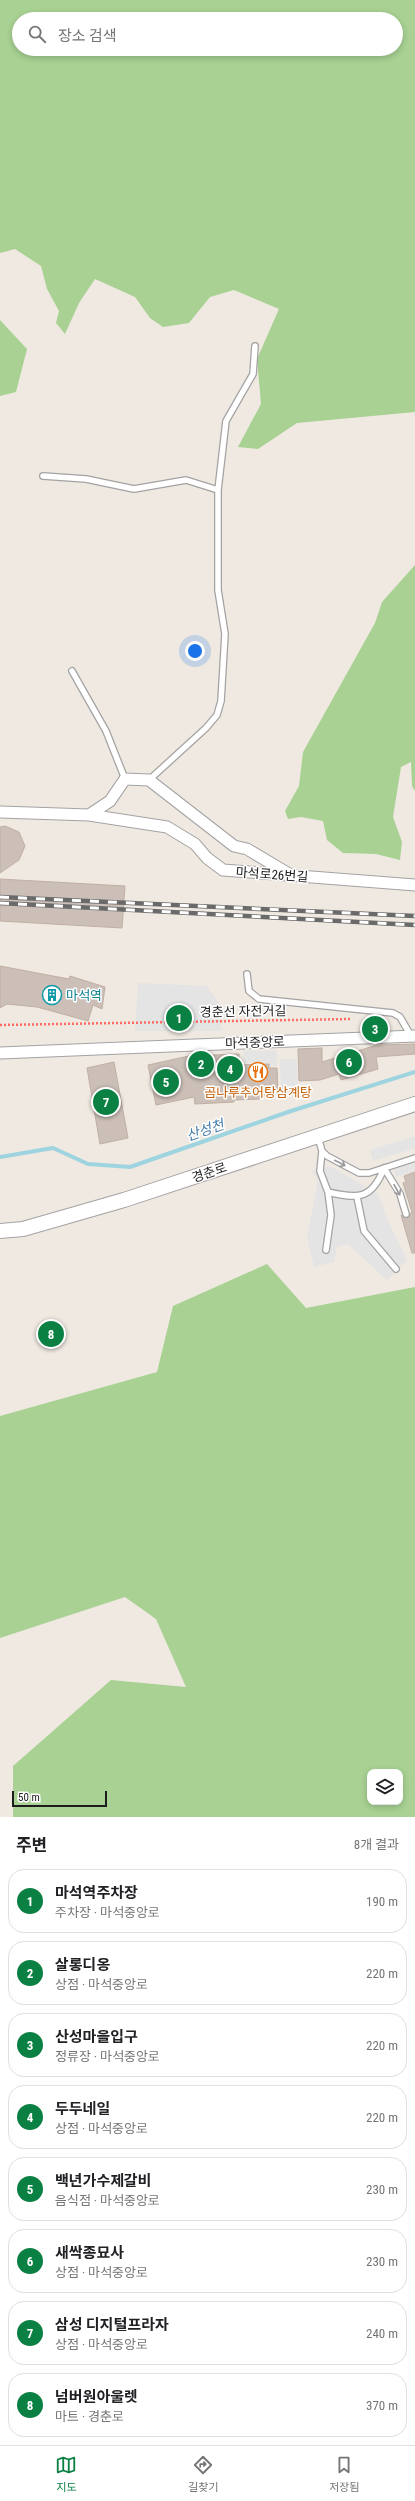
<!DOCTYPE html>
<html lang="ko">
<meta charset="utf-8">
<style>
:root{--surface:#fff;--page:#f2f2f2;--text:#202124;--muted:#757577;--line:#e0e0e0;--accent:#0b8043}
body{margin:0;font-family:"Roboto Condensed","Noto Sans KR",sans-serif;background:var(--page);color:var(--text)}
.controls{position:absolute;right:12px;bottom:12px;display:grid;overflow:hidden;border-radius:8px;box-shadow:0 2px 6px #0003}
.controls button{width:36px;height:36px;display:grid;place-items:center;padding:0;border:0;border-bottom:1px solid var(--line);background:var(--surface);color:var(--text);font:20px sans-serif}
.scale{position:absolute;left:12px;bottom:10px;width:95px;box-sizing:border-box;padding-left:4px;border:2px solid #1c1c1c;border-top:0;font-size:11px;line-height:14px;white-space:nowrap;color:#1c1c1c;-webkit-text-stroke:3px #fff;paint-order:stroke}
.you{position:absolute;left:195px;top:651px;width:14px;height:14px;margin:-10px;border:3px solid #fff;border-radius:50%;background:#1a73e8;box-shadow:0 0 0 6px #1a73e833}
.badge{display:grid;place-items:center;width:26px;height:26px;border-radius:50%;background:var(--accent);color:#fff;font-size:13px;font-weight:700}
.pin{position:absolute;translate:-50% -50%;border:2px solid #fff;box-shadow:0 1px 4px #0006}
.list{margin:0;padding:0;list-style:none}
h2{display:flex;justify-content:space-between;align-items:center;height:52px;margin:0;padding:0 16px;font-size:17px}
h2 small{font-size:13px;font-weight:400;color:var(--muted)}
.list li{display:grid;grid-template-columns:26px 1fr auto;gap:12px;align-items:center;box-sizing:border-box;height:64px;margin:0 8px 8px;padding:0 8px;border:1px solid var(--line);border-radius:16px}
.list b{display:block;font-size:15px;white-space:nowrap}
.list p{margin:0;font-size:13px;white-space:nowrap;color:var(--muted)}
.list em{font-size:13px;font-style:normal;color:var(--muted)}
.icon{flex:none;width:22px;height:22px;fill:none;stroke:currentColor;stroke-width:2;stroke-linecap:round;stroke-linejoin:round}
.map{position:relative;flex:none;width:415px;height:1817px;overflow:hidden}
.search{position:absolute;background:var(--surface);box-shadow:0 2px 6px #0003;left:12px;right:12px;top:12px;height:44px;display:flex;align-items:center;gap:10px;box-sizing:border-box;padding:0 14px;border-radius:22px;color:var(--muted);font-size:15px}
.sheet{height:628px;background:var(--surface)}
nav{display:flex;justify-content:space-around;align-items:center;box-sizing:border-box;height:56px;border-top:1px solid var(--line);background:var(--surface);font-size:11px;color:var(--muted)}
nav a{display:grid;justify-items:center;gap:2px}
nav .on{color:var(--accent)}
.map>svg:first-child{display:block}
.forest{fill:#a8d193;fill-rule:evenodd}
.parking{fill:#e4e4e4}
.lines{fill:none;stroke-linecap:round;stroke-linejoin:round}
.stream{stroke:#9ed4e0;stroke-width:4}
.building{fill:#cbbfb7;stroke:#c1afa3}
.service-casing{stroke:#a3a3a3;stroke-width:8}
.minor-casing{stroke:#a3a3a3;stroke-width:13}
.tertiary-casing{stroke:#a3a3a3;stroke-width:16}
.path{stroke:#ff6a62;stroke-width:2.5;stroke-dasharray:2 2;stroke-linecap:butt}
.service{stroke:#fff;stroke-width:5.5}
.minor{stroke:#fff;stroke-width:11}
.tertiary{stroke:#fff;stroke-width:14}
.rail-casing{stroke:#6a6a6a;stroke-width:4.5}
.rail{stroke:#fff;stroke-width:3;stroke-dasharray:9;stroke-linecap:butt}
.oneway{stroke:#999}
.labels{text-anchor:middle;stroke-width:3;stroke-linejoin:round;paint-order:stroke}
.street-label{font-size:13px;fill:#1c1c1c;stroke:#fff}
.culture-label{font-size:13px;fill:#0d838f;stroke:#fff;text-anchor:start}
.food-label{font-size:13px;fill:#c56008;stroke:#fff}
.water-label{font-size:14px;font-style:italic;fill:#407aaa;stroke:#fff}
</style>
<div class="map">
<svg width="415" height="1817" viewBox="0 0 415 1817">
<rect width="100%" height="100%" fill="#efe9e1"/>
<path class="forest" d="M 0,0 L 415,0 L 415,412 L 297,423 L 258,449 L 238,447 L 261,404 L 257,359 L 279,309 L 234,290 L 210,297 L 189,323 L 163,327 L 150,318 L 135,297 L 95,279 L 79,303 L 65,334 L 56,323 L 59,311 L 47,289 L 41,266 L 15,249 L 0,253 ZM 19,19 L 396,19 L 396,49 L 19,49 Z
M 0,320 L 27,349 L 16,392 L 0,396 Z
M 415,565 L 415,791 L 412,786 L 411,762 L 401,767 L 393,817 L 402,842 L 400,860 L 376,854 L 343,853 L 327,840 L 323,821 L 301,817 L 288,819 L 285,811 L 299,786 L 303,752 L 375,623 L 382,602 Z
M 267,1264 L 306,1308 L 415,1287 L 415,1817 L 13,1817 L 13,1766 L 111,1680 L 186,1687 L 156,1619 L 125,1597 L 0,1638 L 0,1416 L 157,1372 L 173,1306 ZM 370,1772 L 400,1772 L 400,1802 L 370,1802 Z"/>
<path class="parking" d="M 138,983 L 207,986 L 221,1006 L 221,1031 L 135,1031 Z
M 277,1050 L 277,1066 L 270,1066 L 269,1062 L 244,1063 L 243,1051 Z
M 280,1059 L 297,1059 L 298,1092 L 281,1092 Z
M 415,1136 L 415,1148 L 373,1161 L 370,1150 Z
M 415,1161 L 415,1171 L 396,1177 L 393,1168 Z
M 330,1166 L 378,1194 L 390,1225 L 407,1260 L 387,1280 L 348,1244 L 337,1247 L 334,1262 L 314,1267 L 307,1237 L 318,1180 L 312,1171 Z"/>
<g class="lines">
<path class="stream" d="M 0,1157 L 53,1148 L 88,1164 L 130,1167 L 291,1111 L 415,1072"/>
</g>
<path class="building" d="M 5,826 L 19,832 L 25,846 L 19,860 L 0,873 L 0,827 Z
M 0,879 L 125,886 L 122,928 L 0,921 Z
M 0,966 L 69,979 L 70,976 L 105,987 L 102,1009 L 93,1005 L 88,1021 L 37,1007 L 7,1004 L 0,1008 Z
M 415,1044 L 415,1054 L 376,1057 L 378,1069 L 341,1080 L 339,1074 L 320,1080 L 299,1081 L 298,1049 L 322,1048 L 322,1062 L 377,1045 Z
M 239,1054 L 239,1065 L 269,1064 L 269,1068 L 277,1068 L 278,1091 L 269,1091 L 260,1099 L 234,1100 L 234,1102 L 195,1104 L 194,1097 L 156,1105 L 148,1065 L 189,1056 Z
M 114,1062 L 128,1138 L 100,1144 L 87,1068 Z
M 415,1172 L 415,1253 L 412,1253 L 401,1215 L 407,1218 L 412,1212 L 403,1183 L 406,1182 L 404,1176 Z"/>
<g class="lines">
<g class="service-casing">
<path id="service" d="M 43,476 L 86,479 L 134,489 L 186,480 L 218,490
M 72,671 L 106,731 L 125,779
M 149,780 L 206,728 L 217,715 L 221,701 L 225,634 L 218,590 L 218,490 L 226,421 L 253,374 L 255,346
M 247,974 L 249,991 L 259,999 L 393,1013 L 400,1017 L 411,1036
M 318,1137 L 322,1151 L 327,1156 L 359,1173 L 369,1173 L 415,1158
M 322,1151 L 320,1171 L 328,1192 L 331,1215 L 326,1250
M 384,1168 L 400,1194 L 406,1214
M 328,1192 C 357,1199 372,1200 384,1168
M 357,1197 L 364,1231 L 396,1269"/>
</g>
<g class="minor-casing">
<path id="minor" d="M 0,812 L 89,815 L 167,827 L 195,844 L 207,858 L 223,870 L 415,885
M 89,815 L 110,801 L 125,779 L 149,780 L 234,846 L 247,849 L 289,874
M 0,1053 L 415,1036"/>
</g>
<g class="tertiary-casing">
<path id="tertiary" d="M 0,1231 L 23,1229 L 124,1200 L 415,1104"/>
</g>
<path class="path" d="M 0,1025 L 351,1019"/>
<use href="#service" class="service"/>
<use href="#minor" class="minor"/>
<use href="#tertiary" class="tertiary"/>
<g class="rail-casing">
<path id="rail" d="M 0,897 L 415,916
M 0,903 L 415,925"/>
</g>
<use href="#rail" class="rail"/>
</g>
<defs><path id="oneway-shaft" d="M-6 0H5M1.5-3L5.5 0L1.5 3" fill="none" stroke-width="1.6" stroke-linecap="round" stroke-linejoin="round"/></defs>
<g class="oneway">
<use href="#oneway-shaft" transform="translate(340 1163) rotate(27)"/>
<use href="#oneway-shaft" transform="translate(397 1190) rotate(61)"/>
</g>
<defs>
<g id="building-ring" transform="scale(1)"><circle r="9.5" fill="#fff" stroke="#0f9aa8" stroke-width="1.5"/><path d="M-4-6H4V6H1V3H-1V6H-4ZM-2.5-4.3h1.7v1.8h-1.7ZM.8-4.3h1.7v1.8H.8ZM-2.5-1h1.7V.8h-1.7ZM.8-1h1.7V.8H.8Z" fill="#0f9aa8"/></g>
<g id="restaurant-ring" transform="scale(1)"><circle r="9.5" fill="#fff" stroke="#e8710a" stroke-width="1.5"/><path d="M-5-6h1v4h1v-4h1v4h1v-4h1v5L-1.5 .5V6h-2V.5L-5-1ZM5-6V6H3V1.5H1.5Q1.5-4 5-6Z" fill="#e8710a"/></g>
</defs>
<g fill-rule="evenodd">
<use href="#building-ring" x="52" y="995"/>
<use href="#restaurant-ring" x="258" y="1072"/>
</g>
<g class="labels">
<g class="street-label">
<text transform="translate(272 874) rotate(4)" y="5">마석로26번길</text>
<text transform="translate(243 1011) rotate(-1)" y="5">경춘선 자전거길</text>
<text transform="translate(255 1042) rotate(-2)" y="5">마석중앙로</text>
<text transform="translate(209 1172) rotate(-19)" y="5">경춘로</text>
</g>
<g class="culture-label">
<text x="66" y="1000">마석역</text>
</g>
<g class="food-label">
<text x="258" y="1097">곰나루추어탕삼계탕</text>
</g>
<g class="water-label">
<text transform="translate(205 1130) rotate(-19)" y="5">산성천</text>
</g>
</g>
</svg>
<div class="controls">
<button><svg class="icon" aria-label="layers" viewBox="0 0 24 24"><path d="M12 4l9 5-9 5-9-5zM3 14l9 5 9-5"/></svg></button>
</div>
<div class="scale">50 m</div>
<div class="you"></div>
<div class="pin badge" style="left:179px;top:1018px">1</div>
<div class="pin badge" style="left:201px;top:1064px">2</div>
<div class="pin badge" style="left:375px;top:1029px">3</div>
<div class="pin badge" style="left:230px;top:1069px">4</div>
<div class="pin badge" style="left:166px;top:1082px">5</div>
<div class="pin badge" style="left:349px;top:1062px">6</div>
<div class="pin badge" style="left:106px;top:1102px">7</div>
<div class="pin badge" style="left:51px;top:1334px">8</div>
<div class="search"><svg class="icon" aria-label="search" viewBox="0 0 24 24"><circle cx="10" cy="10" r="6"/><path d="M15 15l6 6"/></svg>장소 검색</div>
</div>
<section class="sheet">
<h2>주변<small>8개 결과</small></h2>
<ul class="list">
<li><span class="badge">1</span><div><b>마석역주차장</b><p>주차장 · 마석중앙로</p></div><em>190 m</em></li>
<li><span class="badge">2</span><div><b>살롱디옹</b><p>상점 · 마석중앙로</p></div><em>220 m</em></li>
<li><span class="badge">3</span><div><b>산성마을입구</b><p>정류장 · 마석중앙로</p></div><em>220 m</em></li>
<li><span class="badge">4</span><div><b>두두네일</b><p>상점 · 마석중앙로</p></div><em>220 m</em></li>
<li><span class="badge">5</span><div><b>백년가수제갈비</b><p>음식점 · 마석중앙로</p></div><em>230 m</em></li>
<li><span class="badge">6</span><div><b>새싹종묘사</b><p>상점 · 마석중앙로</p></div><em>230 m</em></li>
<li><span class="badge">7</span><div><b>삼성 디지털프라자</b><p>상점 · 마석중앙로</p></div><em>240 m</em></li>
<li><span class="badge">8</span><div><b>넘버원아울렛</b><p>마트 · 경춘로</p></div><em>370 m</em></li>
</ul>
</section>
<nav>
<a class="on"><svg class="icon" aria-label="map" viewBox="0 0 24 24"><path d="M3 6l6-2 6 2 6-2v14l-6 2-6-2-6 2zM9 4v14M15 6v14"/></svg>지도</a>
<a><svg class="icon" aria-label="directions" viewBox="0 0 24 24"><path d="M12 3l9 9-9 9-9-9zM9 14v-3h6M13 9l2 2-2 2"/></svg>길찾기</a>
<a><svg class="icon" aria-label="saved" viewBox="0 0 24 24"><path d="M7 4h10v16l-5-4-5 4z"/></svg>저장됨</a>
</nav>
